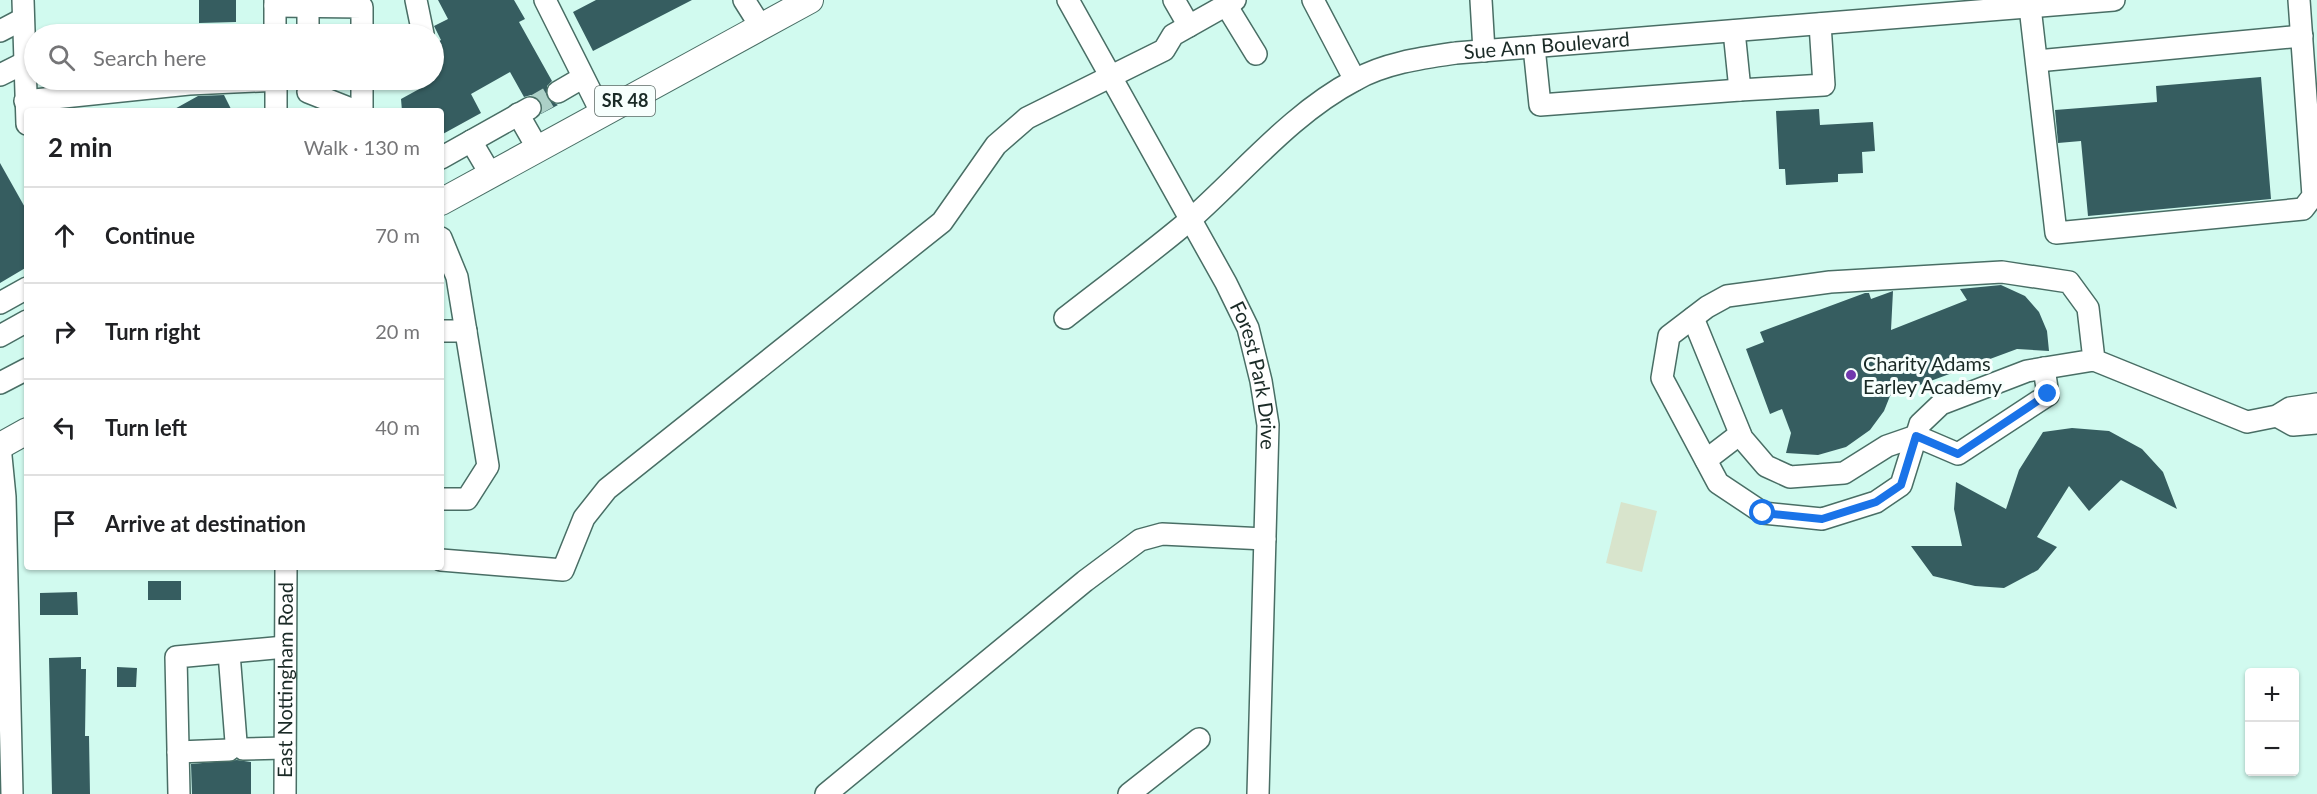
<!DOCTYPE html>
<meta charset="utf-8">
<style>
:root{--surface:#fff;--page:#f6f6f6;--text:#202124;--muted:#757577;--line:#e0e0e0}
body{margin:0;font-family:Lato,sans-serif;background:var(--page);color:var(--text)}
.controls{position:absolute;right:18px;bottom:18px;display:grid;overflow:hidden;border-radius:6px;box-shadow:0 2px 4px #0004}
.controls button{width:54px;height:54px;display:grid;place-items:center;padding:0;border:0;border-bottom:2px solid var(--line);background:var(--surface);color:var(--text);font:30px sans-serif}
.stop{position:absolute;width:18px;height:18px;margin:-14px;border:4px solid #1a73e8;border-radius:50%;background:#fff}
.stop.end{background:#1a73e8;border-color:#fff;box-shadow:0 2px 6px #0008}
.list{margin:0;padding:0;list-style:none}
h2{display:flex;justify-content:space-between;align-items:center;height:78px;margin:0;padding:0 24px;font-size:26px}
h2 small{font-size:20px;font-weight:400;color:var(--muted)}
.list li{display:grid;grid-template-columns:39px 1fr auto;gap:18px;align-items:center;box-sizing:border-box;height:96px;padding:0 24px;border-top:2px solid var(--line)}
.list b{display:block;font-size:22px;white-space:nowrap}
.list em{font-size:20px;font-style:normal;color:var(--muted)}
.icon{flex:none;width:33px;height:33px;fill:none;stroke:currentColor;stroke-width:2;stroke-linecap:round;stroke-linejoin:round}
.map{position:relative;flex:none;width:2317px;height:794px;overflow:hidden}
.search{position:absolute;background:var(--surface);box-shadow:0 2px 4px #0004;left:24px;top:24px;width:420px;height:66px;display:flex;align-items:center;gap:15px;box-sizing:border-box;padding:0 21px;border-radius:33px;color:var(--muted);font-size:22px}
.panel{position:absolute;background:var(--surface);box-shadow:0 2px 4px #0004;left:24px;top:108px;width:420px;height:462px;border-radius:6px}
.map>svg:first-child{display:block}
.green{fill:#d8e4cc}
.building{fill:#365d60}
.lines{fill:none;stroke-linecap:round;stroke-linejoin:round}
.minor-tunnel{stroke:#acd0c7;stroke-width:21;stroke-dasharray:21 10;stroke-linecap:butt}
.minor-casing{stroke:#496e65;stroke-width:24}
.major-casing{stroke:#496e65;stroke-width:28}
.minor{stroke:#fff;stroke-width:21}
.major{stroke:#fff;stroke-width:26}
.route{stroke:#1a73e8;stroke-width:8}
.poi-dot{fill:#7137ad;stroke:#f7fffd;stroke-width:2}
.labels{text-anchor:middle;stroke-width:6;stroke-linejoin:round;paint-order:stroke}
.shield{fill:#f7fffd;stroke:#5c6a66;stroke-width:1.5}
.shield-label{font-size:18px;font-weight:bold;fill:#1a2a26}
.street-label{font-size:20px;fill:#1a2a26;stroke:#f7fffd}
.poi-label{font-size:20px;fill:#1a2a26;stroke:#f7fffd;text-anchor:start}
</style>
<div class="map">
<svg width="2317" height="794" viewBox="0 0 2317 794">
<rect width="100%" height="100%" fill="#d1faef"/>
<path class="green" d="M 1621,502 L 1657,511 L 1642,572 L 1606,563 Z"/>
<path class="building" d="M 199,0 L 236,0 L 236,22 L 199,23 Z
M 438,0 L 514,0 L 525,19 L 519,22 L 552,81 L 547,86 L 547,98 L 558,105 L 541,114 L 541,101 L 531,95 L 524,97 L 510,72 L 471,94 L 481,113 L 441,135 L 441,111 L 402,111 L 401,99 L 421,88 L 416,80 L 434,80 L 434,44 L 441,40 L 434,26 L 448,19 Z
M 596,0 L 692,0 L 593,51 L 573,12 Z
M 2261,77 L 2271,199 L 2088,216 L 2081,141 L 2058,143 L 2055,110 L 2157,102 L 2156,86 Z
M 224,95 L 232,111 L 171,111 L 198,96 Z
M 1819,109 L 1820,125 L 1873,122 L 1875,151 L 1862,152 L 1863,173 L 1838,174 L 1838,182 L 1786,185 L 1785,169 L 1779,169 L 1776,111 Z
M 0,163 L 27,211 L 27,267 L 0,283 Z
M 2001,285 L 2025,296 L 2039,312 L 2047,331 L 2049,351 L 2017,349 L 1890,396 L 1884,411 L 1870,430 L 1846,447 L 1818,455 L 1786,453 L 1791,433 L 1782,409 L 1770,414 L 1746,349 L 1764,342 L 1760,332 L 1865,293 L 1869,293 L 1871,299 L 1893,291 L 1891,330 L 1967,300 L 1960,289 Z
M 2072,428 L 2109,431 L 2142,449 L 2163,472 L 2177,509 L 2121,480 L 2089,511 L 2069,486 L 2037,537 L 2057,547 L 2038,570 L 2004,588 L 1975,586 L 1933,576 L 1911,546 L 1962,546 L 1954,509 L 1956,482 L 2006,509 L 2019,470 L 2043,432 Z
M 148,581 L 181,581 L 181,600 L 148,600 Z
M 77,592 L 78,615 L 40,615 L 40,593 Z
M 81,657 L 81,669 L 86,669 L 85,736 L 89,736 L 90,794 L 52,794 L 49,658 Z
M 117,667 L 137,668 L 136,687 L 117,687 Z
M 237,760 L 251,762 L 251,794 L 192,794 L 191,764 Z"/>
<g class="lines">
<path class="minor-tunnel" d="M 530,108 L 558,92"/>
<g class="minor-casing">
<g id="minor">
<path d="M 23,0 L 27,124"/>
<path d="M 275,0 L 275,34"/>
<path d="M 416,0 L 423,34"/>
<path d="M 545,0 L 602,114"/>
<path d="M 744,0 L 761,27"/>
<path id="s1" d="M 1068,0 L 1226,283 L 1248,328 L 1261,381 L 1268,425 L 1258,794"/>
<path d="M 1174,0 L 1189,26"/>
<path d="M 1313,0 L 1355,80"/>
<path d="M 1481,0 L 1484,51"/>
<path d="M 1226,5 L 1256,54"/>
<path d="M 275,6 L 362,7 L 362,34"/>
<path d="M 2030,7 L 2056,233 L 2303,209 L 2313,196 L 2299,0"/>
<path d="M 0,31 L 23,19"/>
<path d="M 1734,31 L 1740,90 L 1824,85 L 1820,24"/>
<path d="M 308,34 L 308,7"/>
<path d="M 1534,47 L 1540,105 L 1740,90"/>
<path d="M 2037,61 L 2302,36"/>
<path d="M 0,75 L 24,63"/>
<path d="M 276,80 L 276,111"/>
<path d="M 362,80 L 362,111"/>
<path d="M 308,92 L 356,111"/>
<path d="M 558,92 L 582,78"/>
<path d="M 25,101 L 189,84 L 280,80"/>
<path d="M 518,114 L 538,149"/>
<path d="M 471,141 L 491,175"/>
<path d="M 441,158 L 530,108"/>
<path d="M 441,238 L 457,277 L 488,466 L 467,499 L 441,499"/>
<path d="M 0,303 L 27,288"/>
<path id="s2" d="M 1065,318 C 1107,285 1151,253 1191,219 C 1244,172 1292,113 1355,80 C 1385,63 1422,58 1456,53 L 2114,0"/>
<path d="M 1693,318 L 1742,438 L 1766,466 L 1790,477 L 1844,473 L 1887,446 L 1916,436 L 1958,454 L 2048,395 L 2044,368"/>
<path d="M 441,331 L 466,331"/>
<path d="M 0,336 L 27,321"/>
<path d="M 2094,360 L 2088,308 L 2069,282 L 2002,272 L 1830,282 L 1727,296 L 1707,307 L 1669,336 L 1662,378 L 1718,483 L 1763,513 L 1822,519 L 1876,502 L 1901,485 L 1920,424 L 1941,404 L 2027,371 L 2094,360 L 2247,422 L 2277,416 L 2290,408 L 2317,404"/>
<path d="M 0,383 L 27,369"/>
<path d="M 2277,416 L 2293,425 L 2317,423"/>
<path d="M 0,446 L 5,497 L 12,794"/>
<path d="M 1706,460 L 1740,434"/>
<path d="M 441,560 L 563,570 L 584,518 L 607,489 L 942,222 L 996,145 L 1027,118 L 1164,50 L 1173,35 L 1235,0"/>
<path d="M 229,653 L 236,742"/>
<path d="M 243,749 L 285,748"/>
<path d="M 178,752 L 229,750"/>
<path d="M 179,794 L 176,657 L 285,647"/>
<path id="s3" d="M 285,794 L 286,567"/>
<path d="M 826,794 L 1085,581 L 1140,540 L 1162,534 L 1265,539"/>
<path d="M 1129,794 L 1199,739"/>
</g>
</g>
<g class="major-casing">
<path id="major" d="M 441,202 L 810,0
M 0,446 L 27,431"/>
</g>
<use href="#minor" class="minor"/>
<use href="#major" class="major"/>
</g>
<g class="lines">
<path class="route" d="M 1763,513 L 1822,519 L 1876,502 L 1901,485 L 1916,436 L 1958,454 L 2048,394"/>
</g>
<circle class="poi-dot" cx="1851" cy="375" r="6"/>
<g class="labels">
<rect class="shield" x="595" y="86" width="60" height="30" rx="4.5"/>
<g class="shield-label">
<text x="625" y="107">SR 48</text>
</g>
<g class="street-label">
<text dy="7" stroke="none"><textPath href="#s2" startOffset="572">Sue Ann Boulevard</textPath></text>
<text dy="7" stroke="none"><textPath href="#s1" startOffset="422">Forest Park Drive</textPath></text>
<text dy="7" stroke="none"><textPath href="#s3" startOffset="114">East Nottingham Road</textPath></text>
</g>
<g class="poi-label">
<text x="1863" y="371">Charity Adams<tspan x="1863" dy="23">Earley Academy</tspan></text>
</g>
</g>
</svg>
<div class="controls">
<button>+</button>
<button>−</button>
</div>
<div class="stop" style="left:1763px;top:513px"></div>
<div class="stop end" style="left:2048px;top:394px"></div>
<div class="search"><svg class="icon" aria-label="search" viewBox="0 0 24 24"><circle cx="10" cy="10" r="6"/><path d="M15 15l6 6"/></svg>Search here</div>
<section class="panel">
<h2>2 min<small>Walk · 130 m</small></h2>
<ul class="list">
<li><svg class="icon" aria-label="ahead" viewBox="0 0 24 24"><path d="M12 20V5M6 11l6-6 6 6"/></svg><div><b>Continue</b></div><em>70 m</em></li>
<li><svg class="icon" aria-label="right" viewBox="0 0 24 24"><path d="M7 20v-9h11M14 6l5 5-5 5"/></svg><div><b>Turn right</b></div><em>20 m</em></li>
<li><svg class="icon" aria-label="left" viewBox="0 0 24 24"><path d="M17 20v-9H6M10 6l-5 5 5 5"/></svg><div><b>Turn left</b></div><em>40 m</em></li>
<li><svg class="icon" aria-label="arrive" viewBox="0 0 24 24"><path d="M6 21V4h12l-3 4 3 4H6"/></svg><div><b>Arrive at destination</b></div></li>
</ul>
</section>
</div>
